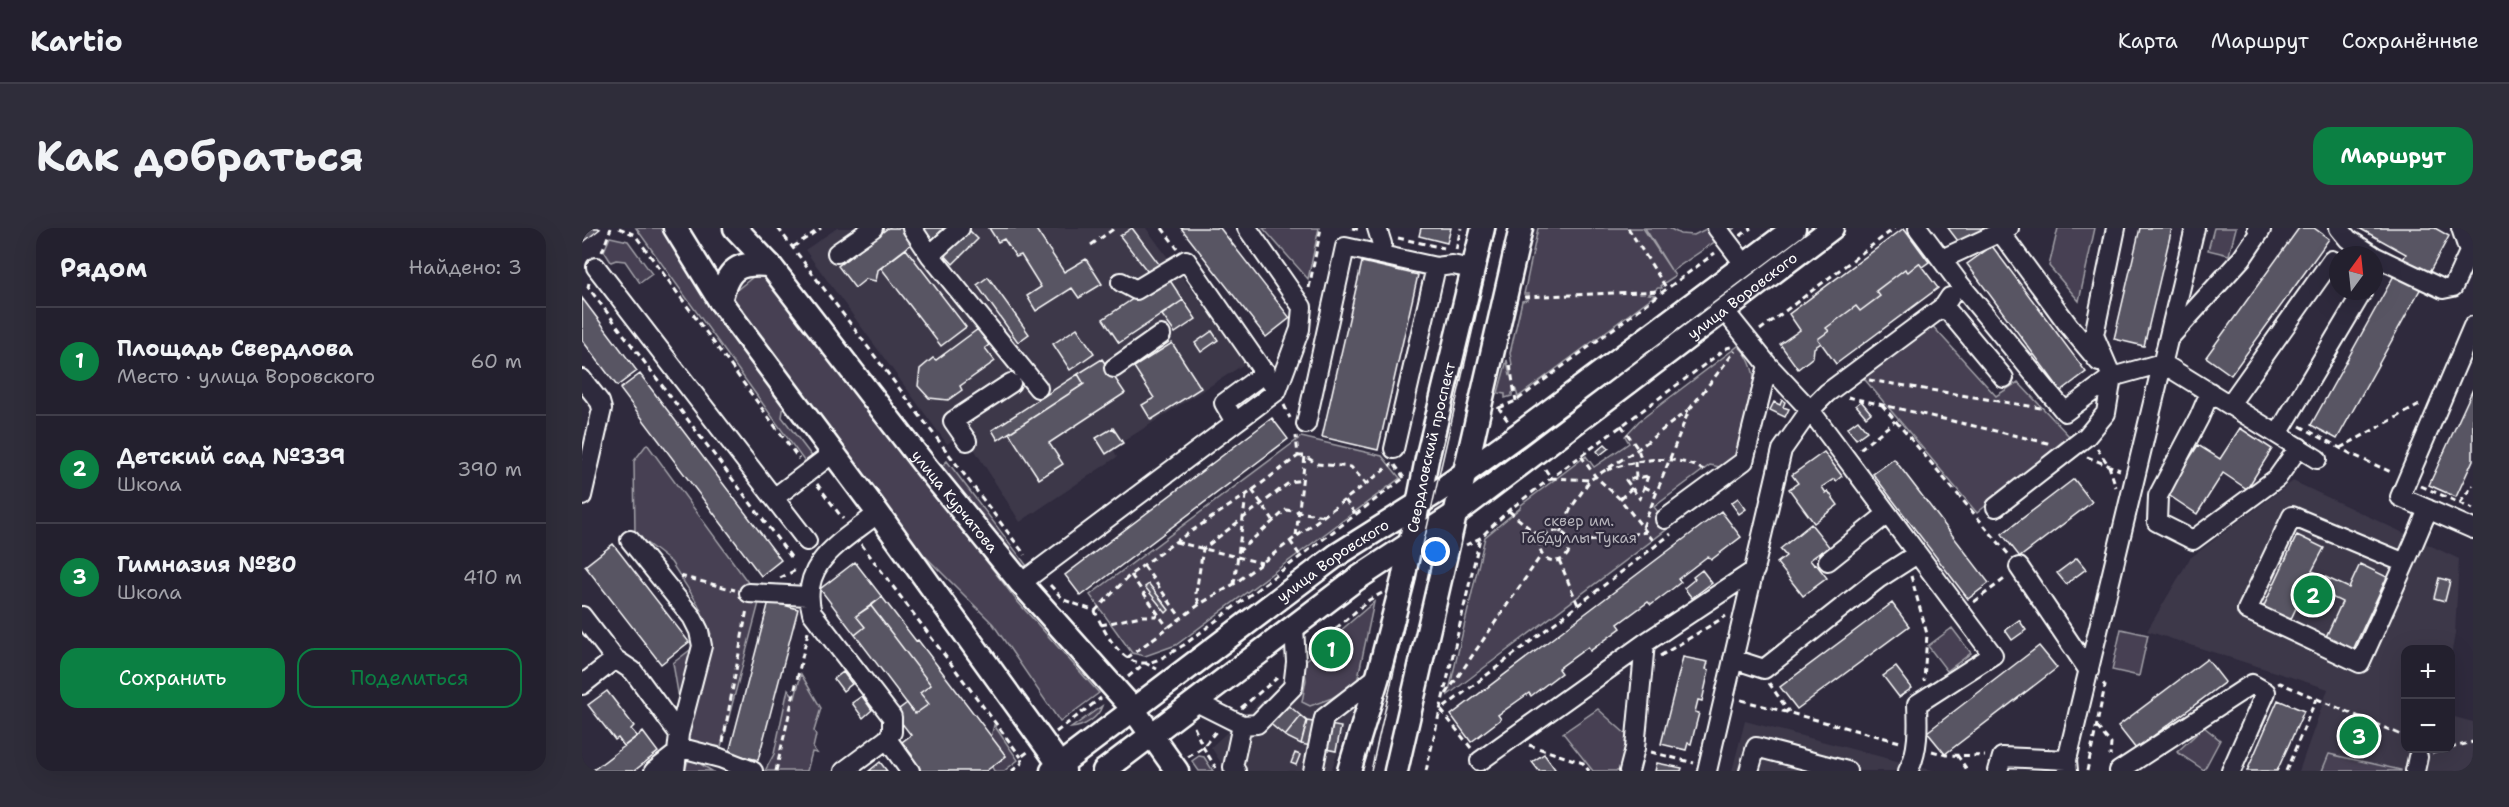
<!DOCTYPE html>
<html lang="ru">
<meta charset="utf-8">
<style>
:root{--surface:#23202e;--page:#2f2d3a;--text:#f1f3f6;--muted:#a3a3aa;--line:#403e4a;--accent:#0b8043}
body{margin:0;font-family:"Shantell Sans",sans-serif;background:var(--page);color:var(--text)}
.controls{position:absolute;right:18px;bottom:18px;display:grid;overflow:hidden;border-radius:12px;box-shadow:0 6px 24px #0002}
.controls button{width:54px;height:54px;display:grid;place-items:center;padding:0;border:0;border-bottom:2px solid var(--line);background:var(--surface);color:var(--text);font:30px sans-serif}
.compass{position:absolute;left:1747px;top:18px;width:54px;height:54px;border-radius:50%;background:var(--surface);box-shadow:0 6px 24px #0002;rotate:15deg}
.you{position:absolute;left:854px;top:324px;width:21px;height:21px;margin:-15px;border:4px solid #fff;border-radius:50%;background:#1a73e8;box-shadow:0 0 0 9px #1a73e833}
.badge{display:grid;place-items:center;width:39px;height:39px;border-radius:50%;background:var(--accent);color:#fff;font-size:20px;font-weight:700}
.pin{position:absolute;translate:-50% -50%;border:3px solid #fff;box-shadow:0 2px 6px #0006}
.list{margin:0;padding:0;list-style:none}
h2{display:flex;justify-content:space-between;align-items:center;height:78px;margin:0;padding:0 24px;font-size:26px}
h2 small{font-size:20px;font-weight:400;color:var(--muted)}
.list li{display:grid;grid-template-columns:39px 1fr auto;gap:18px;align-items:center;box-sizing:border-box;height:108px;padding:0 24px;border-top:2px solid var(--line)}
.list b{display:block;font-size:22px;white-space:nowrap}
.list p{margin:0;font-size:20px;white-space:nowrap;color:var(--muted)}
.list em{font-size:20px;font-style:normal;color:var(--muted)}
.actions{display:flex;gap:12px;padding:18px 24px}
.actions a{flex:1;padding:14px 0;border:2px solid var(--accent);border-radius:18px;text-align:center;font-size:21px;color:var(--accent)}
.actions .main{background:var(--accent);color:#fff}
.map{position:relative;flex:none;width:1891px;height:543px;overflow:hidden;border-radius:18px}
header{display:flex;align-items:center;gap:36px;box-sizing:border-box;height:84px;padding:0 30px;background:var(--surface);border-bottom:2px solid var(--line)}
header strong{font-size:28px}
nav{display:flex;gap:33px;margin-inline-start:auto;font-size:21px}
.intro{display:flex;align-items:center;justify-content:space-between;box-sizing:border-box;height:144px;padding:0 36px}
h1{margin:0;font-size:42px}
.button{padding:15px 27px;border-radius:18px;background:var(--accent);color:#fff;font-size:21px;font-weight:700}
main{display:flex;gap:36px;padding:0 36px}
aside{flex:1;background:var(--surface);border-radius:18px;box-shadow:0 6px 24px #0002}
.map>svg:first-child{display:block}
.built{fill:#3c3749}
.green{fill:#464152;stroke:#a2a0a8;stroke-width:1.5}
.building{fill:#595564;stroke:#fff;stroke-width:1.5}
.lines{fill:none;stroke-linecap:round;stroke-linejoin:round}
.minor-casing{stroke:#fff;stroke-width:22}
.major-casing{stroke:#fff;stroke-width:27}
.path{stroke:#fff;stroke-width:3;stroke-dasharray:6 4.5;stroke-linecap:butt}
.minor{stroke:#2f2a3d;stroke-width:18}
.major{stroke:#2f2a3d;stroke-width:22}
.tram{stroke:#fff;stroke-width:1.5}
.labels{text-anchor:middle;stroke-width:4.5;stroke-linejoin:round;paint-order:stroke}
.street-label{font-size:15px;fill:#fff;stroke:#2f2a3d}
.park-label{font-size:15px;fill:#b5b3ba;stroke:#2f2a3d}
</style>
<header>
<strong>Kartio</strong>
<nav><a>Карта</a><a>Маршрут</a><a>Сохранённые</a></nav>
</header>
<div class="intro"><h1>Как добраться</h1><a class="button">Маршрут</a></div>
<main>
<aside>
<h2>Рядом<small>Найдено: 3</small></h2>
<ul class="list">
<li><span class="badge">1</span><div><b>Площадь Свердлова</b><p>Место · улица Воровского</p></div><em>60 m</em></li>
<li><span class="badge">2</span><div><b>Детский сад №339</b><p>Школа</p></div><em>390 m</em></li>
<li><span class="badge">3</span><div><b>Гимназия №80</b><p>Школа</p></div><em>410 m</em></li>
</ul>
<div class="actions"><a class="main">Сохранить</a><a>Поделиться</a></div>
</aside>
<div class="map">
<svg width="1891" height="543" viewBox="0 0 1891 543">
<rect width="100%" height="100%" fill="#2f2a3d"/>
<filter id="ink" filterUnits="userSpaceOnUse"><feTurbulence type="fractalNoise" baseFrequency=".0167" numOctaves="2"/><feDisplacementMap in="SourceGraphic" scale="12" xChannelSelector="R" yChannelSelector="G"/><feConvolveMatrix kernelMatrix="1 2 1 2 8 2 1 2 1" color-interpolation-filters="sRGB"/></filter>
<g filter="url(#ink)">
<path class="built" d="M 255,0 L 564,0 L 664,135 L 531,220 L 535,229 L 438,294 L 382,205 L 365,216 L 223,22 Z
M 1711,253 L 1877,331 L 1873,406 L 1869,428 L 1868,422 L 1824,422 L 1824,520 L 1868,520 L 1869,488 L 1891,494 L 1891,543 L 1717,543 L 1746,461 L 1565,403 L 1608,330 Z
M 722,434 L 724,452 L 720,474 L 728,478 L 750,470 L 775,454 L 774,474 L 749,543 L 644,543 L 629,519 Z
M 1163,493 L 1353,543 L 1150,543 Z"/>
<path class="green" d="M 54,0 L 79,0 L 121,64 L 202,176 L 200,189 L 232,231 L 225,237 Z
M 681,0 L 737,0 L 726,51 Z
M 956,0 L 1061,0 L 1089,42 L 1063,0 L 1087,0 L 1098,6 L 1112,7 L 1126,0 L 1153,0 L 1090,43 L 1093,48 L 1079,57 L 1080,60 L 1076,60 L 1067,66 L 1073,67 L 936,169 L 934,162 L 930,165 L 930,168 L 923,170 L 923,166 L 916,165 L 925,132 L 928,148 L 930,137 L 928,125 L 940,73 L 945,72 L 947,66 L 942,66 Z
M 1476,0 L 1513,0 L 1497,73 L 1467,38 Z
M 1632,0 L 1654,0 L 1647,27 L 1626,22 Z
M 28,9 L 46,13 L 70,46 L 58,55 L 43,33 L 34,32 L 29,34 L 22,23 Z
M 181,41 L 435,373 L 517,465 L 478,494 L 411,396 L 338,323 L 146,69 Z
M 1346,93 L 1414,168 L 1436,154 L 1487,208 L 1395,285 L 1279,147 Z
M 1156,118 C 1166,126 1172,142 1173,156 C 1173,170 1157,222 1151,235 L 1138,239 L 1128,237 L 1072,279 L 1088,299 L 866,467 L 903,309 L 938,280 L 939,277 L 1004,228 L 1012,239 L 1047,215 L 1043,208 L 1057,193 Z
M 719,209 L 800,228 L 818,250 L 594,417 L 563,428 L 550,425 L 508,367 Z
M 65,216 L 178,371 L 139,519 L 104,512 L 91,435 L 129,406 L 116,376 L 89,334 L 53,306 L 52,233 Z
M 365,233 L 445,338 L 440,338 L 394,288 L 358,240 Z
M 792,374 L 775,454 L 750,470 L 728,478 L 720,474 L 724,452 L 722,434 Z
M 1370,400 L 1389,425 L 1365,443 L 1346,418 Z
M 1539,401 L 1566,407 L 1557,448 L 1530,442 Z
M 219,446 L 239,480 L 232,503 L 234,507 L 231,520 L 235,525 L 230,524 L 225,543 L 183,543 L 192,526 L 206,461 L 213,470 Z
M 520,478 C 516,490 502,499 489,500 Z
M 1016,481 L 1047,509 L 1038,543 L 1011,543 L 981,505 Z
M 412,497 L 436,532 L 422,543 L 412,543 L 410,539 L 424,528 L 409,509 Z
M 1622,499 L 1638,512 L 1622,542 L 1595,524 Z
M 1747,526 L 1819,542 L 1819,543 L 1740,543 Z
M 617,528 L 622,529 L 631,543 L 617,543 L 610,533 Z
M 107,529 L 130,543 L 103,543 Z"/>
<path class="building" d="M 0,0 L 16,0 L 18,1 L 0,15 Z
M 306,0 L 328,0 L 336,11 L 296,42 L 294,53 L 284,51 L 273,60 L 256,38 Z
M 341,0 L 362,0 L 350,12 Z
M 385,0 L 396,11 L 371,36 L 360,24 Z
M 407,0 L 453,0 L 482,44 L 504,31 L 520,56 L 497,70 L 490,60 L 454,83 L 445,68 L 459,59 L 439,27 L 434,29 L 422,11 L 416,14 Z
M 550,0 L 580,40 L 569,48 L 538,8 Z
M 599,0 L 638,0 L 708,90 L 684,109 Z
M 839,0 L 869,0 L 865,15 L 837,8 Z
M 1322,0 L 1347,34 L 1340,39 L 1337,35 L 1326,44 L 1323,41 L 1294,63 L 1298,68 L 1278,83 L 1274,78 L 1244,100 L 1247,103 L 1236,111 L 1239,115 L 1232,120 L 1231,129 L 1216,141 L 1198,116 L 1218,102 L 1207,86 Z
M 1366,0 L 1402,0 L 1379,17 Z
M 1558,0 L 1590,0 L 1562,118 L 1532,111 Z
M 1717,0 L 1732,0 L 1747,11 L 1649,147 L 1624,129 Z
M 1777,0 L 1853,0 L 1867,8 L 1840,58 L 1814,44 L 1824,26 Z
M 1410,18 L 1504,144 L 1479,163 L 1385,36 Z
M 324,21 L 384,99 L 359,118 L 299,40 Z
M 780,34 L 836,47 L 796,222 L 740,209 Z
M 1337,35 L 1356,60 L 1254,136 L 1236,111 L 1247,103 L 1244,100 L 1274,78 L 1278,83 L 1298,68 L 1294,63 L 1323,41 L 1326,44 Z
M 1814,44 L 1840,58 L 1755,211 L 1729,197 Z
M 585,48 L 601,72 L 537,115 L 521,91 Z
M 406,49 L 447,106 L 436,114 L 395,57 Z
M 0,70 L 55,143 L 35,158 L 0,112 Z
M 601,72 L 614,91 L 593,105 L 580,87 Z
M 495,100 L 512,125 L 488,142 L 471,116 Z
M 396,101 L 407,117 L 403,120 L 413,133 L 378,158 L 380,162 L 366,172 L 347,170 L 336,158 L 338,141 L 351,130 L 354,132 Z
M 630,103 L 636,112 L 619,124 L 613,115 Z
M 590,115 L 619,160 L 569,192 L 560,177 L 572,170 L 552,139 Z
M 520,131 L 543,165 L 467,215 L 481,236 L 457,251 L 427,205 L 502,156 L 496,146 Z
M 58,146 L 199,332 L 179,348 L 38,161 Z
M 496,146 L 502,156 L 416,212 L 410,202 Z
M 1891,161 L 1891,232 L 1874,269 L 1847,257 Z
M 1200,172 L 1203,174 L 1201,179 L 1207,181 L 1203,189 L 1188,182 L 1192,174 L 1198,177 Z
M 1279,173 L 1289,185 L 1284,189 L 1274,177 Z
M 690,190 L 706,211 L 499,368 L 483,347 Z
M 1276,192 L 1285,203 L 1274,211 L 1265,200 Z
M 531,200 L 541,215 L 524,226 L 514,210 Z
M 1658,200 L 1690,221 L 1665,261 L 1641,245 L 1615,286 L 1585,266 L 1616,217 L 1638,231 Z
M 1023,216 L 1027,220 L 1018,227 L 1015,223 Z
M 1242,224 L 1260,248 L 1254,253 L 1252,251 L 1240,259 L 1244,265 L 1246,263 L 1256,277 L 1232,295 L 1207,261 L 1216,255 L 1210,247 Z
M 1312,231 L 1407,355 L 1386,371 L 1291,246 Z
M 1492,251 L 1510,274 L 1438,329 L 1420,306 Z
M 1156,270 L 1164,281 L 1157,286 L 1149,275 Z
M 1139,283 L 1159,309 L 1129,332 L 1126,328 L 1096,351 L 1099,354 L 1085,365 L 1069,377 L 1066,374 L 1036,396 L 1039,400 L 1008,423 L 1006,419 L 976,441 L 979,445 L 949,468 L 947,465 L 916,487 L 919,491 L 889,514 L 869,487 Z
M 1229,296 L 1249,321 L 1242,326 L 1240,323 L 1228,332 L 1232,337 L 1234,336 L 1245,350 L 1221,368 L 1195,335 L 1204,328 L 1198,321 Z
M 1715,307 L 1742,320 L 1730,343 L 1767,360 L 1778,336 L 1805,349 L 1770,424 L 1743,411 L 1760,374 L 1725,357 L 1707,395 L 1680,382 Z
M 31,316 L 107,414 L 79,436 L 3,338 Z
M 1495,330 L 1504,341 L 1484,356 L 1475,345 Z
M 273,334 L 300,369 L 274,388 L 283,399 L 273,407 L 238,361 Z
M 1120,342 L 1130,355 L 1110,370 L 1102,360 L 1113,351 L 1111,349 Z
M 1857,350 L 1868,353 L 1863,373 L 1852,370 Z
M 567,356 L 587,382 L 584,385 L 563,359 Z
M 300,369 L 334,413 L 336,412 L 424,528 L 404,543 L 337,543 L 331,535 L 330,527 L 320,514 L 329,507 L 312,485 L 325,475 L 333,486 L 347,476 L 338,465 L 349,457 L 289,378 Z
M 187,373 L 216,381 L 176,532 L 147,525 Z
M 1310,375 L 1327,398 L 1215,481 L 1198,459 Z
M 289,378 L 349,457 L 338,465 L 347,476 L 333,486 L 273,407 L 283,399 L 274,388 Z
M 1437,392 L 1444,402 L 1430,412 L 1423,402 Z
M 1457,418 L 1475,440 L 1363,526 L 1345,504 Z
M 1101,429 L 1126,434 L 1124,441 L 1127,442 L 1120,473 L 1116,472 L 1113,484 L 1117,485 L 1109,516 L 1106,515 L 1104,522 L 1079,516 Z
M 1625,431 L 1643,454 L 1554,521 L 1536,498 Z
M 1314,439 L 1330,460 L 1317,469 L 1301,448 Z
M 261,444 L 270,456 L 261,463 L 252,451 Z
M 25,463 L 52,498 L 49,501 L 55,508 L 42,518 L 36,510 L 33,512 L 6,477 Z
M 280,468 L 290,482 L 281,490 L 270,475 Z
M 697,469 L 719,488 L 703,508 L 680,489 Z
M 1696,472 L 1722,483 L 1695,543 L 1665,543 Z
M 719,488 L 725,493 L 719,516 L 703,508 Z
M 725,493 L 759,499 L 754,523 L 719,516 Z
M 61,504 L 76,524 L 52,543 L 10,543 Z
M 713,525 L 718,527 L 714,537 L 709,535 Z
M 962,526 L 973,541 L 970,543 L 957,543 L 950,534 Z
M 298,534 L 305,543 L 287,543 Z
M 1075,535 L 1100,540 L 1099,543 L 1073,543 Z"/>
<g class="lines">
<g class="minor-casing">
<path id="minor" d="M 330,0 L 348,27 L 456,160
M 795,0 L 800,16 L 798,27
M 1135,0 L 1163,37
M 1336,0 L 1377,55 L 1483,184 L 1530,149 L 1580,135 L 1735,231
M 1757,0 L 1766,11 L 1791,27
M 1419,5 L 1487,98 L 1517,134
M 255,25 L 291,0
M 348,27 L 378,0
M 1792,28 L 1861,61 L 1871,59 L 1887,24 L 1879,0
M 1360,31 L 1427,0
M 14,39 L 225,313
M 539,54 L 554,62 L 604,32 L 695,163
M 1368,69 L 1362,78 L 1422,150
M 1142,82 L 1186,137 L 1228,182 L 1411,427 L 1335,476 C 1336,497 1337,524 1326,543
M 1891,98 L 1818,269 L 1891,301
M 1588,109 L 1660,30 L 1679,2 L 1675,0
M 532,140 L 579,107
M 0,151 L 18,174 L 20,181 L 0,268
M 1628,164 L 1617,190 L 1576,268 L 1575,294 L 1611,312 L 1695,250 L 1717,219
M 1648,176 L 1750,32 L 1756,36
M 653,194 L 642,175 L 684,144
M 724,196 L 763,19 L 854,39 L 870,37 L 891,41
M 1696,206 L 1781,63
M 385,213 L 371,193 L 429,155
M 812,221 L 854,39
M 192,270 L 251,225
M 1414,279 L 1505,208 L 1524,185 L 1530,149 L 1512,107 L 1534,0
M 1083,291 L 1162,233 L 1186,137
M 48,312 L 110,389 L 117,403 L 120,418 L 97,506 L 93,543
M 1246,333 L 1305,286
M 1823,335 L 1710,288 L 1665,382 L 1778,435 C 1801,384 1825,333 1846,281
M 1437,339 L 1507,443
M 439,355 L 695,163 L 718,101 L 720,79 L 665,0
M 167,365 L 225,368
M 0,388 L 33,431 L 51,443 L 97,506
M 1151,431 L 1182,441 L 1296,351 L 1335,326
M 0,457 L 33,431
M 614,474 L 660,497 L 675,496 L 711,459 L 714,434 L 712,399
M 305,511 L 328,543
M 96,519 L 138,530 L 171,543
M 898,533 L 1063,415 L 1173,342
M 72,543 L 95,525
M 262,543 L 305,511 L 310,504 L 310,489 L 230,385 C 216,334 262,313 296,285
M 654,543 L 651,539 L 660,497
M 731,543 L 742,490 L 796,448
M 1047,543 L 1053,520 L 1063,415
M 1125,543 L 1200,222 L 1228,182 L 1245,165 L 1362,78
M 1167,543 L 1174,519 L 1265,543
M 1416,543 L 1420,529 L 1485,532
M 1486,543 L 1485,532 L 1613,0
M 1537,543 L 1670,456 L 1684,464 L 1649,543
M 1833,543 L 1836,529"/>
</g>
<g class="major-casing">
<g id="major">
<path d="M 93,0 L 138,73 L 296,285 L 482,543"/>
<path id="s1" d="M 153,0 L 188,37 L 345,240 L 439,355 L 551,481 L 595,543"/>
<path d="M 138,73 C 146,40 155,34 188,37"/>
<path id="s2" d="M 470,543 L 755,327 L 863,259 L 937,206 L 1212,0"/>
<path id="s3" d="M 522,543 L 773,352 L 873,286 L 1250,0"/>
<path id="s4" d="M 767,543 L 796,448 L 821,352 L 845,231 L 901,0"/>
<path d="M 814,543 L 939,0"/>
</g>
</g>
<path class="path" d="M 37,0 L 53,7 L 217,231
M 196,0 L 443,327
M 580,0 L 595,20
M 770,0 L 780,2
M 1046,0 L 1085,61
M 1158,8 L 1169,0
M 816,10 L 862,20
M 509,17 L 533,0
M 211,19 L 239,0
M 874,22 L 879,0
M 20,24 L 29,0
M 7,55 L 6,59 L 209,329
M 727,60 L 739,0
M 942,69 L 1079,63
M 1178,102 L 1313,0
M 928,137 L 934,173
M 1287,152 L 1459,180
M 1266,169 L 1470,216
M 702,177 L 708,190
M 1300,177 L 1428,328
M 916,179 L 926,193
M 917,180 L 934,173 L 1133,25
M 1039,197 L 1056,221 L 1059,231
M 1718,198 L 1769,226 L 1811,245
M 1515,220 L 1527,238 L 1534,259
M 1758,220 L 1841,175
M 1278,221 L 1313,193
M 716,228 L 723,228 L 735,236 L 769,239 L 784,256
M 999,228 L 1013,248 L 1038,271 L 1074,316
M 1505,229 L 1538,242
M 1053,233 L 1054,250
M 813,237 L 822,250
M 963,241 L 969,250 L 1008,252
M 1025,242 C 1059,231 1089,225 1122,242
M 1066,248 L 1058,271 L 1044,252 Z
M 235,256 L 261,291
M 1839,258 L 1891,281
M 1062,259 L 1074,264
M 670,262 L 692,293
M 1038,271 L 1050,260
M 763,272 L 774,287
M 1878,275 L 1891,257
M 927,283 L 960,311
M 1061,299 L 1107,182 L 1153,123
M958 318a15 15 0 1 1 30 0a15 15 0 1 1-30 0Z
M 978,305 L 989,280 L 1008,252 L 1056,221 L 1106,182
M 714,308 L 723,228
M 708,313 L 719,329
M 594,314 L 680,335
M 279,316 L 439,529
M 987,316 L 1065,304
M 884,317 L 898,310 L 927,282 L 969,250 L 1145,120 L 1152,118
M 656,324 L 704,282 L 742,288
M 977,332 L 996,377
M 562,338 L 599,390
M 549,347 L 586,400
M 98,348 L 153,362
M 1329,348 L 1345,406 L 1342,453
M 198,350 L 216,341
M 652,356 L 664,268
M 468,357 L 482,372 L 513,383 C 521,402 539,437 563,435 C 577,434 591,423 602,417 L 823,249
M 1392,374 L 1425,349
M 617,376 L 614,365 L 621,321 L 708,254 L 720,252
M 513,383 L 548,347 L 593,314 L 664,267 L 716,228 L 714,208
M 519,397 L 559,388 L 576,388
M 730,421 L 787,372 L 800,365
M 1078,428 L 1144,388
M 545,430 L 618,376 L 652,356 L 810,236
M 546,449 L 563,435 L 575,441
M 1187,455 L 1207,484
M 1696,456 L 1698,455 L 1824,509
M 864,466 L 960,326
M 1159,472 L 1318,514
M 659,480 L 695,450
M 612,499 L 621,519 L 634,540
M 1515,499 L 1529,516 L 1528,528
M 474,504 L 519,470
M 141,514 L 165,381
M 947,517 L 1001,535 L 1007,543
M 889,520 L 859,482 L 1089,306
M 1868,520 L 1891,514
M 1350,523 L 1364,527 L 1403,528
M 1069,524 L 1112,535
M 1850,525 L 1866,520
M 1375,527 L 1386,543
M 606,529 L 621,519 L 636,501
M 194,543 L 226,404
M 430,543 L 440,535 L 439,529 L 447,523
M 844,543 L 898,310
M 1505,543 L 1523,458 L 1521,455
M 1704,543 L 1734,471"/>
<use href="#minor" class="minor"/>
<use href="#major" class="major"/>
<path class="tram" d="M 789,543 L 914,0"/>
</g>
</g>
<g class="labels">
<g class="street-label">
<text dy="5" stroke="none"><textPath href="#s3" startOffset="796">улица Воровского</textPath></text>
<text dy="5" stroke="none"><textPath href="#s4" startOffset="334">Свердловский проспект</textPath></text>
<text dy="5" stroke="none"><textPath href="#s1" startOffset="351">улица Курчатова</textPath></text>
<text dy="5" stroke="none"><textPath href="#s2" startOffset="351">улица Воровского</textPath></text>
</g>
<g class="park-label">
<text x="997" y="298">сквер им.<tspan x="997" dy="17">Габдуллы Тукая</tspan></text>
</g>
</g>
</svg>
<div class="controls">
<button>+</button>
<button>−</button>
</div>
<svg class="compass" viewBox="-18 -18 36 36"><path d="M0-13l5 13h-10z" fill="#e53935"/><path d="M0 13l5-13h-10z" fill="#a3a3aa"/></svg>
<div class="you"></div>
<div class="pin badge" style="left:749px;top:421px">1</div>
<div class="pin badge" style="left:1731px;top:367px">2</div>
<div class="pin badge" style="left:1777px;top:508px">3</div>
</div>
</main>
